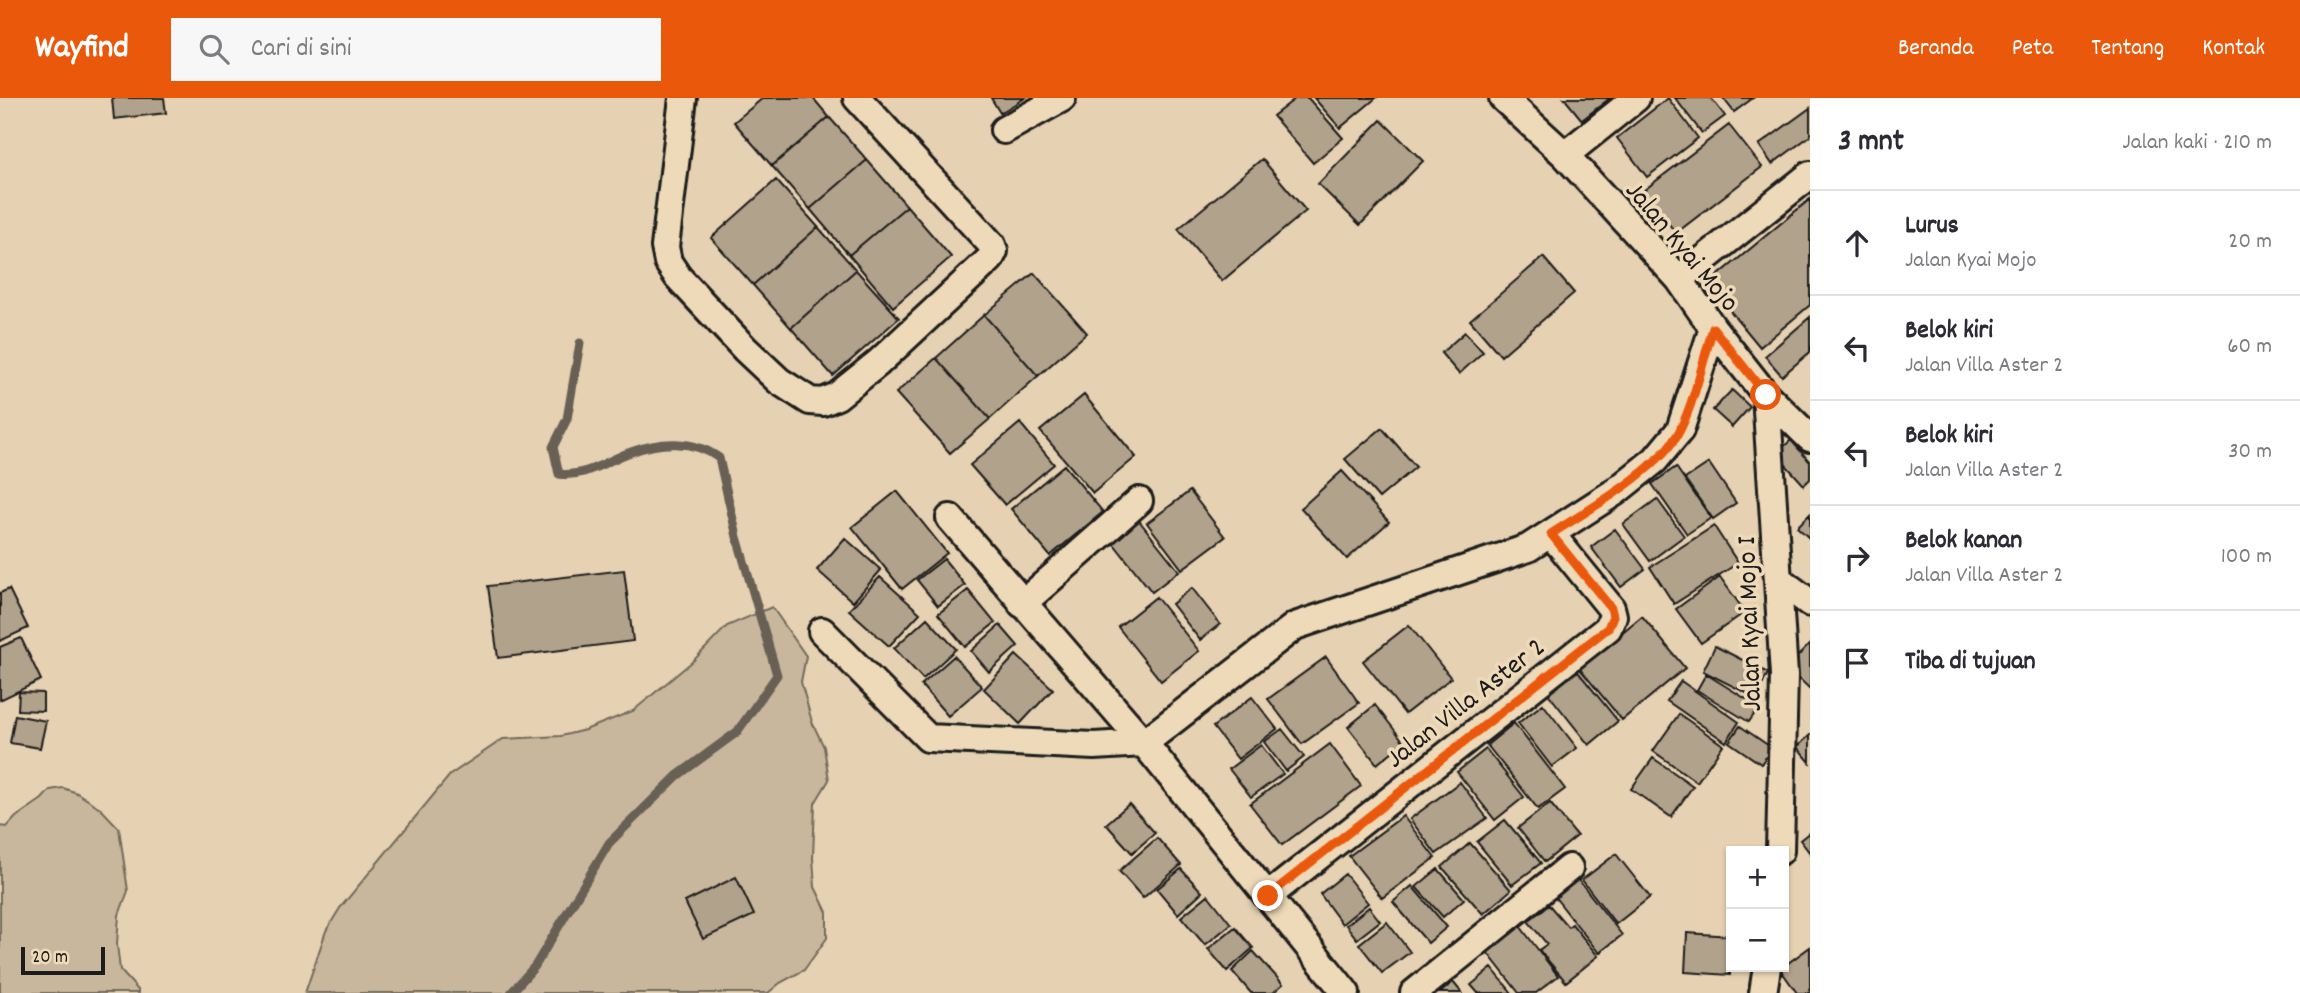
<!DOCTYPE html>
<html lang="id">
<meta charset="utf-8">
<style>
:root{--surface:#fff;--page:#f7f7f7;--text:#2b2b33;--muted:#7c7c81;--line:#e1e1e2;--accent:#ea580c}
body{margin:0;font-family:Dekko,sans-serif;background:var(--page);color:var(--text)}
.controls{position:absolute;right:21px;bottom:21px;display:grid;overflow:hidden;border-radius:0px;box-shadow:0 2px 5px #0004}
.controls button{width:63px;height:63px;display:grid;place-items:center;padding:0;border:0;border-bottom:2px solid var(--line);background:var(--surface);color:var(--text);font:35px sans-serif}
.scale{position:absolute;left:21px;bottom:18px;width:84px;box-sizing:border-box;padding-left:7px;border:4px solid #1c1c1c;border-top:0;font-size:19px;line-height:24px;white-space:nowrap;color:#1c1c1c;-webkit-text-stroke:5px #eedab8;paint-order:stroke}
.stop{position:absolute;width:21px;height:21px;margin:-16px;border:5px solid #ea580c;border-radius:50%;background:#fff}
.stop.end{background:#ea580c;border-color:#fff;box-shadow:0 2px 7px #0008}
.list{margin:0;padding:0;list-style:none}
h2{display:flex;justify-content:space-between;align-items:center;height:91px;margin:0;padding:0 28px;font-size:30px}
h2 small{font-size:23px;font-weight:400;color:var(--muted)}
.list li{display:grid;grid-template-columns:46px 1fr auto;gap:21px;align-items:center;box-sizing:border-box;height:105px;padding:0 28px;border-top:2px solid var(--line)}
.list b{display:block;font-size:26px;white-space:nowrap}
.list p{margin:0;font-size:23px;white-space:nowrap;color:var(--muted)}
.list em{font-size:23px;font-style:normal;color:var(--muted)}
.icon{flex:none;width:38px;height:38px;fill:none;stroke:currentColor;stroke-width:2;stroke-linecap:round;stroke-linejoin:round}
.map{position:relative;flex:none;width:1810px;height:895px;overflow:hidden}
header{display:flex;align-items:center;gap:42px;box-sizing:border-box;height:98px;padding:0 35px;background:var(--accent);color:#fff}
header strong{font-size:33px}
nav{display:flex;gap:38px;margin-inline-start:auto;font-size:24px}
.search{width:490px;height:63px;background:var(--page);display:flex;align-items:center;gap:18px;box-sizing:border-box;padding:0 24px;border-radius:0px;color:var(--muted);font-size:26px}
main{display:flex}
aside{flex:1;background:var(--surface)}
.map>svg:first-child{display:block}
.green{fill:#c8b79c;stroke:#726a5c;stroke-width:2}
.lines{fill:none;stroke-linecap:round;stroke-linejoin:round}
.stream{stroke:#686154;stroke-width:9}
.building{fill:#b1a28b;stroke:#1c1c1c;stroke-width:2}
.street-casing{stroke:#1c1c1c;stroke-width:32}
.street{stroke:#eedab8;stroke-width:26}
.route{stroke:#ea580c;stroke-width:9}
.labels{text-anchor:middle;stroke-width:7;stroke-linejoin:round;paint-order:stroke}
.street-label{font-size:28px;fill:#1c1c1c;stroke:#eedab8}
</style>
<header>
<strong>Wayfind</strong>
<div class="search"><svg class="icon" aria-label="search" viewBox="0 0 24 24"><circle cx="10" cy="10" r="6"/><path d="M15 15l6 6"/></svg>Cari di sini</div>
<nav><a>Beranda</a><a>Peta</a><a>Tentang</a><a>Kontak</a></nav>
</header>
<main>
<div class="map">
<svg width="1810" height="895" viewBox="0 0 1810 895">
<rect width="100%" height="100%" fill="#e6d2b2"/>
<filter id="ink" filterUnits="userSpaceOnUse"><feTurbulence type="fractalNoise" baseFrequency=".0143" numOctaves="2"/><feDisplacementMap in="SourceGraphic" scale="14" xChannelSelector="R" yChannelSelector="G"/><feConvolveMatrix kernelMatrix="1 2 1 2 8 2 1 2 1" color-interpolation-filters="sRGB"/></filter>
<g filter="url(#ink)">
<path class="green" d="M 772,509 L 806,558 L 801,584 L 812,624 L 824,649 L 829,682 L 815,705 L 813,760 L 815,789 L 827,814 L 827,840 L 804,872 L 780,885 L 768,895 L 305,895 L 326,833 L 340,810 L 450,677 L 503,641 L 561,638 L 585,632 L 633,613 L 693,563 L 727,528 Z
M 63,690 L 77,695 L 100,710 L 119,730 L 128,793 L 119,817 L 117,846 L 120,872 L 138,892 L 138,895 L 0,895 L 0,728 L 7,729 L 16,719 L 42,701 L 50,692 Z"/>
<g class="lines">
<path class="stream" d="M 511,895 L 535,868 L 609,745 L 677,678 L 737,634 L 777,577 L 737,439 L 719,360 C 693,341 660,343 631,354 C 607,362 585,380 559,376 L 553,349 L 567,321 L 580,245"/>
</g>
<path class="building" d="M 112,0 L 164,0 L 166,15 L 114,21 Z
M 763,0 L 813,0 L 829,19 L 772,68 L 734,24 Z
M 991,0 L 1025,0 L 1000,15 Z
M 1296,0 L 1308,0 L 1343,40 L 1313,65 L 1273,18 Z
M 1314,0 L 1376,0 L 1340,30 Z
M 1564,0 L 1610,0 L 1582,22 Z
M 1668,0 L 1698,40 L 1647,79 L 1617,40 Z
M 1675,0 L 1711,0 L 1725,18 L 1702,35 Z
M 1723,0 L 1753,0 L 1734,14 Z
M 1810,10 L 1810,38 L 1772,66 L 1759,47 Z
M 829,19 L 867,62 L 810,111 L 772,68 Z
M 1381,22 L 1423,63 L 1360,127 L 1318,86 Z
M 1729,27 L 1762,69 L 1676,135 L 1643,93 Z
M 1262,61 L 1306,113 L 1222,183 L 1178,131 Z
M 867,62 L 907,108 L 849,157 L 810,111 Z
M 776,82 L 818,129 L 753,187 L 711,140 Z
M 1810,101 L 1810,207 L 1760,249 L 1708,186 Z
M 907,108 L 951,159 L 893,209 L 849,157 Z
M 818,129 L 856,172 L 791,230 L 753,187 Z
M 1543,159 L 1574,195 L 1501,258 L 1470,222 Z
M 856,172 L 899,220 L 833,278 L 791,230 Z
M 1034,175 L 1087,235 L 1038,278 L 984,217 Z
M 984,217 L 1038,278 L 990,321 L 936,260 Z
M 1810,219 L 1810,254 L 1782,278 L 1765,258 Z
M 1465,234 L 1483,254 L 1459,276 L 1441,255 Z
M 936,260 L 990,321 L 950,355 L 896,295 Z
M 1732,292 L 1750,309 L 1732,329 L 1713,312 Z
M 1084,297 L 1136,359 L 1093,395 L 1040,333 Z
M 1020,325 L 1054,366 L 1005,407 L 970,367 Z
M 1382,330 L 1416,369 L 1379,400 L 1345,361 Z
M 1791,342 L 1810,364 L 1810,381 L 1804,387 L 1776,356 Z
M 1709,365 L 1736,405 L 1713,421 L 1685,381 Z
M 1064,367 L 1103,414 L 1050,458 L 1011,411 Z
M 1676,369 L 1711,420 L 1687,436 L 1652,386 Z
M 1342,373 L 1389,424 L 1347,461 L 1301,410 Z
M 897,393 L 947,455 L 902,491 L 852,429 Z
M 1190,393 L 1225,439 L 1182,471 L 1147,425 Z
M 1657,401 L 1684,438 L 1650,463 L 1623,426 Z
M 1810,416 L 1810,441 L 1797,429 Z
M 1137,420 L 1179,473 L 1152,494 L 1110,441 Z
M 1714,428 L 1738,465 L 1674,506 L 1650,469 Z
M 1615,431 L 1645,471 L 1621,489 L 1591,449 Z
M 845,440 L 881,472 L 853,504 L 817,472 Z
M 944,461 L 965,487 L 938,508 L 917,482 Z
M 624,472 L 633,543 L 498,560 L 488,488 Z
M 880,479 L 920,515 L 889,548 L 849,512 Z
M 1720,479 L 1745,514 L 1701,545 L 1676,511 Z
M 1192,490 L 1220,526 L 1200,542 L 1172,506 Z
M 9,491 L 28,530 L 0,543 L 0,495 Z
M 968,492 L 995,525 L 965,549 L 938,516 Z
M 1156,499 L 1199,553 L 1161,583 L 1118,529 Z
M 1642,518 L 1685,570 L 1622,622 L 1579,570 Z
M 927,520 L 956,551 L 923,581 L 894,550 Z
M 1000,527 L 1018,548 L 989,574 L 971,553 Z
M 1409,527 L 1451,580 L 1405,616 L 1363,563 Z
M 21,540 L 41,582 L 0,602 L 0,549 Z
M 1810,546 L 1810,591 L 1787,569 Z
M 1715,548 L 1768,575 L 1756,600 L 1703,573 Z
M 1016,557 L 1053,591 L 1020,626 L 984,591 Z
M 954,558 L 982,589 L 948,618 L 921,587 Z
M 1326,559 L 1359,605 L 1302,646 L 1268,601 Z
M 1575,570 L 1618,623 L 1589,647 L 1546,593 Z
M 1706,576 L 1759,609 L 1749,624 L 1697,592 Z
M 1681,583 L 1739,624 L 1726,644 L 1667,603 Z
M 19,594 L 43,595 L 43,613 L 18,612 Z
M 1252,599 L 1277,631 L 1238,661 L 1213,629 Z
M 1543,606 L 1577,650 L 1552,669 L 1518,625 Z
M 1375,607 L 1404,644 L 1377,666 L 1348,629 Z
M 1679,616 L 1723,647 L 1697,684 L 1653,653 Z
M 15,617 L 46,623 L 40,650 L 10,645 Z
M 1514,625 L 1565,691 L 1538,711 L 1487,647 Z
M 1740,628 L 1772,650 L 1761,666 L 1729,644 Z
M 1282,631 L 1304,659 L 1286,673 L 1264,644 Z
M 1810,637 L 1810,664 L 1797,649 Z
M 1330,646 L 1361,688 L 1282,747 L 1250,706 Z
M 1261,647 L 1283,676 L 1251,699 L 1229,671 Z
M 1486,651 L 1524,699 L 1495,722 L 1457,674 Z
M 1653,660 L 1693,688 L 1671,719 L 1631,691 Z
M 1460,684 L 1487,720 L 1436,756 L 1410,721 Z
M 1550,705 L 1577,738 L 1545,764 L 1518,730 Z
M 1129,706 L 1155,735 L 1132,755 L 1106,726 Z
M 1403,718 L 1435,760 L 1382,800 L 1349,758 Z
M 1505,722 L 1541,765 L 1512,787 L 1477,744 Z
M 1810,734 L 1810,755 L 1800,742 Z
M 1157,740 L 1181,767 L 1143,800 L 1119,773 Z
M 1470,745 L 1511,792 L 1483,816 L 1442,769 Z
M 1616,756 L 1650,799 L 1616,826 L 1582,782 Z
M 1181,771 L 1202,794 L 1178,816 L 1157,791 Z
M 1438,771 L 1464,801 L 1443,819 L 1416,789 Z
M 1345,776 L 1368,805 L 1342,826 L 1320,796 Z
M 736,779 L 754,817 L 703,841 L 685,804 Z
M 1577,780 L 1622,837 L 1599,855 L 1554,798 Z
M 1412,788 L 1447,829 L 1428,845 L 1393,804 Z
M 1208,797 L 1231,826 L 1205,847 L 1181,819 Z
M 1549,807 L 1568,829 L 1572,826 L 1598,858 L 1566,884 L 1539,852 L 1547,846 L 1528,823 Z
M 1369,809 L 1380,823 L 1357,841 L 1346,827 Z
M 1387,824 L 1410,854 L 1382,875 L 1359,846 Z
M 1520,828 L 1558,878 L 1536,895 L 1519,895 L 1487,854 Z
M 1235,829 L 1253,850 L 1227,873 L 1208,851 Z
M 1687,835 L 1731,838 L 1730,877 L 1685,874 Z
M 1810,849 L 1810,895 L 1797,895 L 1780,871 Z
M 1253,853 L 1283,886 L 1273,895 L 1251,895 L 1232,873 Z
M 1492,870 L 1512,895 L 1478,895 L 1471,887 Z
M 1453,884 L 1462,895 L 1440,895 Z"/>
<g class="lines">
<g class="street-casing">
<path id="street" d="M 683,0 L 665,149 L 668,164 L 678,179 L 745,251 L 779,283 L 810,303 L 823,304 L 837,298 L 878,265 L 990,161 L 994,153 L 992,147 L 857,0
M 1503,0 L 1565,57 L 1679,181 L 1713,230 L 1766,297 L 1810,340
M 1004,32 L 1062,0
M 1565,57 L 1636,0
M 1679,181 L 1810,77
M 1766,297 L 1784,577 L 1780,753
M 950,420 L 1144,645
M 1778,481 L 1810,505
M 1022,506 L 1139,403
M 822,533 L 928,640 L 1094,648 L 1144,645
M 1268,798 L 1608,530 L 1613,518 L 1611,510 L 1551,436
M 1346,895 L 1144,645 L 1295,528 L 1528,450 L 1615,394 L 1655,362 L 1680,332 L 1713,230
M 1414,895 L 1569,770
M 1763,895 L 1767,869"/>
</g>
<use href="#street" class="street"/>
</g>
</g>
<g class="lines" filter="url(#ink)">
<path class="route" d="M 1268,798 L 1608,530 L 1613,518 L 1611,510 L 1551,436 C 1588,412 1660,372 1680,332 C 1695,301 1703,263 1713,230 L 1766,297"/>
</g>
<g class="labels">
<g class="street-label">
<text transform="translate(1684 147) rotate(50)" y="10">Jalan Kyai Mojo</text>
<text transform="translate(1747 526) rotate(-92)" y="10">Jalan Kyai Mojo I</text>
<text transform="translate(1464 603) rotate(-38)" y="10">Jalan Villa Aster 2</text>
</g>
</g>
</svg>
<div class="controls">
<button>+</button>
<button>−</button>
</div>
<div class="scale">20 m</div>
<div class="stop" style="left:1766px;top:297px"></div>
<div class="stop end" style="left:1268px;top:798px"></div>
</div>
<aside>
<h2>3 mnt<small>Jalan kaki · 210 m</small></h2>
<ul class="list">
<li><svg class="icon" aria-label="ahead" viewBox="0 0 24 24"><path d="M12 20V5M6 11l6-6 6 6"/></svg><div><b>Lurus</b><p>Jalan Kyai Mojo</p></div><em>20 m</em></li>
<li><svg class="icon" aria-label="left" viewBox="0 0 24 24"><path d="M17 20v-9H6M10 6l-5 5 5 5"/></svg><div><b>Belok kiri</b><p>Jalan Villa Aster 2</p></div><em>60 m</em></li>
<li><svg class="icon" aria-label="left" viewBox="0 0 24 24"><path d="M17 20v-9H6M10 6l-5 5 5 5"/></svg><div><b>Belok kiri</b><p>Jalan Villa Aster 2</p></div><em>30 m</em></li>
<li><svg class="icon" aria-label="right" viewBox="0 0 24 24"><path d="M7 20v-9h11M14 6l5 5-5 5"/></svg><div><b>Belok kanan</b><p>Jalan Villa Aster 2</p></div><em>100 m</em></li>
<li><svg class="icon" aria-label="arrive" viewBox="0 0 24 24"><path d="M6 21V4h12l-3 4 3 4H6"/></svg><div><b>Tiba di tujuan</b></div></li>
</ul>
</aside>
</main>
